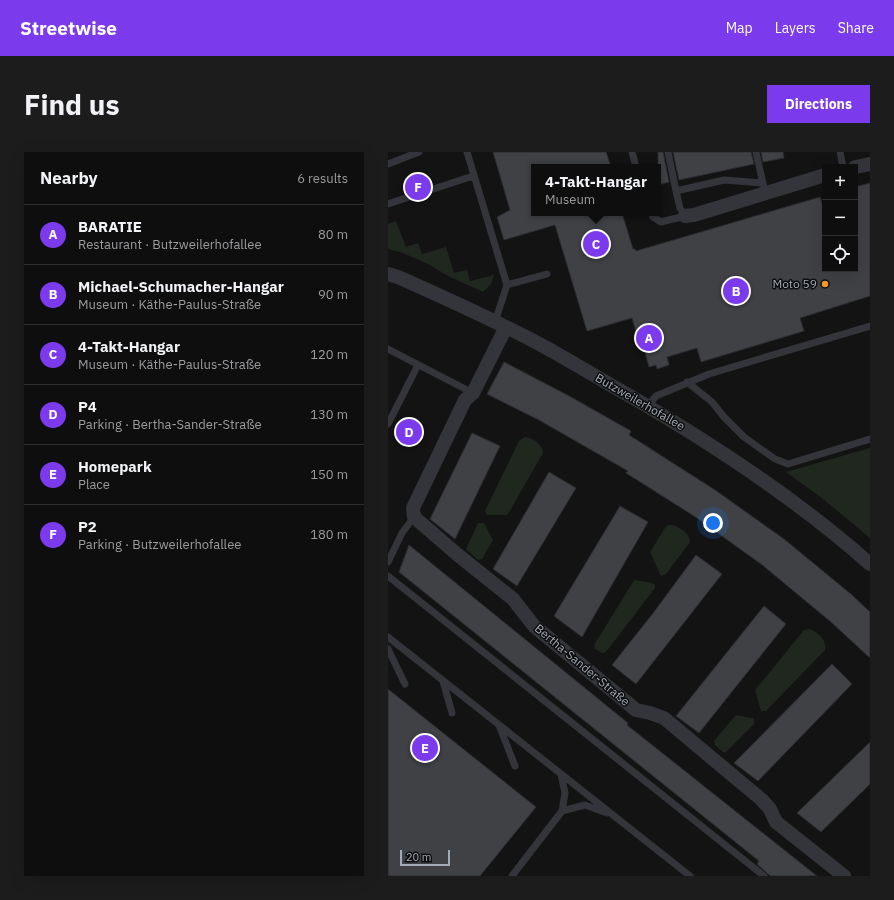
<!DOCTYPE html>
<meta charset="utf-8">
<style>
:root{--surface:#0e0e0f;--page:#1c1c1d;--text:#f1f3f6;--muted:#9b9c9e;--line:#2e2e2f;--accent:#7c3aed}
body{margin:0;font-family:"IBM Plex Sans",sans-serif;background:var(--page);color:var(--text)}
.controls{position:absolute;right:12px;top:12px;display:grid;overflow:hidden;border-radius:0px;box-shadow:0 4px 16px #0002}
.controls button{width:36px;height:36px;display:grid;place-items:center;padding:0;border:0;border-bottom:1px solid var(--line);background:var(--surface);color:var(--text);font:20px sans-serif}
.scale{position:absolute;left:12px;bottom:10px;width:50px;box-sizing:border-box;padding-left:4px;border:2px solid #a3abb6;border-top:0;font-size:11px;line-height:14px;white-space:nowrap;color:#a3abb6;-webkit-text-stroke:3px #0e0e0f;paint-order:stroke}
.you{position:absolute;left:325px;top:371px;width:14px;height:14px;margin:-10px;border:3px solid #fff;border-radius:50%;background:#1a73e8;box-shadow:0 0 0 6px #1a73e833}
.badge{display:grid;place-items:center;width:26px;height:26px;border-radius:50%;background:var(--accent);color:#fff;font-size:13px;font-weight:700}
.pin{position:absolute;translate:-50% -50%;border:2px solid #fff;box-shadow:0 1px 4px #0006}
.popup{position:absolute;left:143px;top:12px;width:130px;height:52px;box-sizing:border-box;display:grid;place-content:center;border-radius:0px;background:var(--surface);filter:drop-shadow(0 1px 3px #0005);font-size:13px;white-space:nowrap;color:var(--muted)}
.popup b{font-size:15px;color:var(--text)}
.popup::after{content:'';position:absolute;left:50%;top:100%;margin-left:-8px;border:8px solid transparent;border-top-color:var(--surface)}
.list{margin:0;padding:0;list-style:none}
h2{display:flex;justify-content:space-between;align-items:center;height:52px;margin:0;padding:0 16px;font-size:17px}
h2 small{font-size:13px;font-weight:400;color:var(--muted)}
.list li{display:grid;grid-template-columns:26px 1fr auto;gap:12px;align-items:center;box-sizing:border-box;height:60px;padding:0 16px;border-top:1px solid var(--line)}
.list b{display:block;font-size:15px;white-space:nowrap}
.list p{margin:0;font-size:13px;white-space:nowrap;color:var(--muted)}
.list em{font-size:13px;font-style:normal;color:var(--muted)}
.icon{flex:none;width:22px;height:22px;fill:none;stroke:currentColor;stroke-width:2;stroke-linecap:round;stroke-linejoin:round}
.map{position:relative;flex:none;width:482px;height:724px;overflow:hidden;border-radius:0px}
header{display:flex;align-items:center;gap:24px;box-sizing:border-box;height:56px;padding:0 20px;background:var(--accent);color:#fff}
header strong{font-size:19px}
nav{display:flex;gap:22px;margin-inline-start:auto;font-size:14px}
.intro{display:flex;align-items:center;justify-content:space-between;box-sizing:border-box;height:96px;padding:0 24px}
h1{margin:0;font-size:28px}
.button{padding:10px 18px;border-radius:0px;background:var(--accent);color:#fff;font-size:14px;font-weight:700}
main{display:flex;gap:24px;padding:0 24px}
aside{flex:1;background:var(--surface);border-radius:0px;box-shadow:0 4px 16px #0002}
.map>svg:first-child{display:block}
.green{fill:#1f271f}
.building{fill:#3f4145;stroke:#2c2d31}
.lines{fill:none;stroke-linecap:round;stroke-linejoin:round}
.lane{stroke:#33353a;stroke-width:7}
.street{stroke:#33353a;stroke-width:14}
.poi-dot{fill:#fb9b24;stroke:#0e0e0f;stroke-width:1.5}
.labels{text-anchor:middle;stroke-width:3;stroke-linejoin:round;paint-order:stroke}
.poi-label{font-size:12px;fill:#a3abb6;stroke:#0e0e0f;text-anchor:end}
.street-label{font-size:12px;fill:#a3abb6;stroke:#0e0e0f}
</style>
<header>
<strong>Streetwise</strong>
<nav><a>Map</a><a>Layers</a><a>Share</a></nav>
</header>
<div class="intro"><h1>Find us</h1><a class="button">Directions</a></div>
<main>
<aside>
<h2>Nearby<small>6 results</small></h2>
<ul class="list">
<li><span class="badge">A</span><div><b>BARATIE</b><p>Restaurant · Butzweilerhofallee</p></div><em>80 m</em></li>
<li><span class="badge">B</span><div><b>Michael-Schumacher-Hangar</b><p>Museum · Käthe-Paulus-Straße</p></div><em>90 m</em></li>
<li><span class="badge">C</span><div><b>4-Takt-Hangar</b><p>Museum · Käthe-Paulus-Straße</p></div><em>120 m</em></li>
<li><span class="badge">D</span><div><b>P4</b><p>Parking · Bertha-Sander-Straße</p></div><em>130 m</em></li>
<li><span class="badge">E</span><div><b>Homepark</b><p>Place</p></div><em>150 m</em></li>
<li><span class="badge">F</span><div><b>P2</b><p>Parking · Butzweilerhofallee</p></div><em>180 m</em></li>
</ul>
</aside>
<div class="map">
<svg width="482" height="724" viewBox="0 0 482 724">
<rect width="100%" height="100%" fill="#131314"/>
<path class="green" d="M 8,69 L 18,95 L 30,91 L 34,102 L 58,95 L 66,121 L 79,118 L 82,129 L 106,123 L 103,132 L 95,140 L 60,124 L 40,112 L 15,101 L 0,97 L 0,72 Z
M 137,285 C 145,286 155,292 155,301 L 120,362 L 118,363 L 99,363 L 97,359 L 131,289 Z
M 482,296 L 482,386 L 435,347 L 398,320 Z
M 90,371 L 96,371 L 105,388 L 94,407 L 90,408 L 78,397 Z
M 280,373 C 289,372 302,381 302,390 L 278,422 L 273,424 L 272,422 L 262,400 L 277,376 Z
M 247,428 L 264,431 L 267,433 L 267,436 L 218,500 L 214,501 L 207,497 L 206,493 L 245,430 Z
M 422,477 C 431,481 439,488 437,498 L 378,559 L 373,559 L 367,538 L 416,478 Z
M 348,563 L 364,566 L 366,567 L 366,572 L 338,600 L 335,600 L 327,593 L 326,589 Z"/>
<path class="building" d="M 105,0 L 218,0 L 223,15 L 146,15 L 146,61 L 234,61 L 245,97 L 247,97 L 248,99 L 432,45 L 437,61 L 437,117 L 467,117 L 467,35 L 482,31 L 482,144 L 412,166 L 416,179 L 313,210 L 309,196 L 279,205 L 281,213 L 269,217 L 268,213 L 261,215 L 255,193 L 252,194 L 244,166 L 199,179 L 167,73 L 116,88 L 109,65 L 122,58 Z
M 270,0 L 275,0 L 281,30 L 270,33 Z
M 285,0 L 363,0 L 366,12 L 291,28 Z
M 373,0 L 395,0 L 396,6 L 375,10 Z
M 116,210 L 183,245 L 243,279 L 241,283 L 327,338 L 396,387 L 464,443 L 482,460 L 482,506 L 443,470 L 373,412 L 306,364 L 238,321 L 240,319 L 151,268 L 99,242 Z
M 84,281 L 112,294 L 67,387 L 42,367 Z
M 161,320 L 188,336 L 129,434 L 105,417 Z
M 232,354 L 260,370 L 194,485 L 166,464 Z
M 21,393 L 240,571 L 239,573 L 429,724 L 383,724 L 380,722 L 369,712 L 371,709 L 11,420 Z
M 308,403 L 334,422 L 248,532 L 224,513 L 266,460 Z
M 376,454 L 398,472 L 311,581 L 288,564 Z
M 444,512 L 464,532 L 370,629 L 346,611 Z
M 0,537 L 148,655 L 92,724 L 0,724 Z
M 482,590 L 482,632 L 433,680 L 409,661 Z"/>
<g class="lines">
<path class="lane" d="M 79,0 L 119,133 L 107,170
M 244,0 L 248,15
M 280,0 L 288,39
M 368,0 L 376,36
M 452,0 L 455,15
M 0,12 L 31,0
M 0,52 L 85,24
M 263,61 L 265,65 L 273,70 L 297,64 L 292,56 L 288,39 L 336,28 L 375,31
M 119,133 L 159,122
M 0,197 L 85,241
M 299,230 L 324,250 L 336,265 L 356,285 L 387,307 L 400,312 L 482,287
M 260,254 L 268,244 L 321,222 L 482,174
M 0,272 L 30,213
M 0,410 L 14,381 L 26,365
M 0,424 L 376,724
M 0,485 L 302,724
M 0,497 L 17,532
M 55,529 L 64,561
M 111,573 L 127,614
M 174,659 L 197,653 L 219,661
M 124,724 L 174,659 L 177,641 L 173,622"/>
<path class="street" d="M 467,15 L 482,12
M 297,64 L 306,63 L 437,23
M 0,122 L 10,125 C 55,145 99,165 142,187 C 169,201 195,217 221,232 C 313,284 403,342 482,412
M 118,175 L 85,241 L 77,248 L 25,356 L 26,365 L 70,403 L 125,447 L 146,474 L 248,558 L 262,561 L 276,566 L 374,648 L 382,657 L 388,670 L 456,724"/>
</g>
<circle class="poi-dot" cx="437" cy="132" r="4"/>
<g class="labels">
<g class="poi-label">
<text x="429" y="136">Moto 59</text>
</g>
<g class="street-label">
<text transform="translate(252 250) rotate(30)" y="4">Butzweilerhofallee</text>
<text transform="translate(194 513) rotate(40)" y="4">Bertha-Sander-Straße</text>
</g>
</g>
</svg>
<div class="controls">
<button>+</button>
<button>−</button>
<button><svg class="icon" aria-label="locate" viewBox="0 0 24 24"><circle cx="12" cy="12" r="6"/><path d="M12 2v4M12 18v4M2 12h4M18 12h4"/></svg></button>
</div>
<div class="scale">20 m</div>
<div class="you"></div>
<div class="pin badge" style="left:261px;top:186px">A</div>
<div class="pin badge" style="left:348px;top:139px">B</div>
<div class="pin badge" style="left:208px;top:92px">C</div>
<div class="popup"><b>4-Takt-Hangar</b>Museum</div>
<div class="pin badge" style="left:21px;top:280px">D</div>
<div class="pin badge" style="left:37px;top:596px">E</div>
<div class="pin badge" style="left:30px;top:35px">F</div>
</div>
</main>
